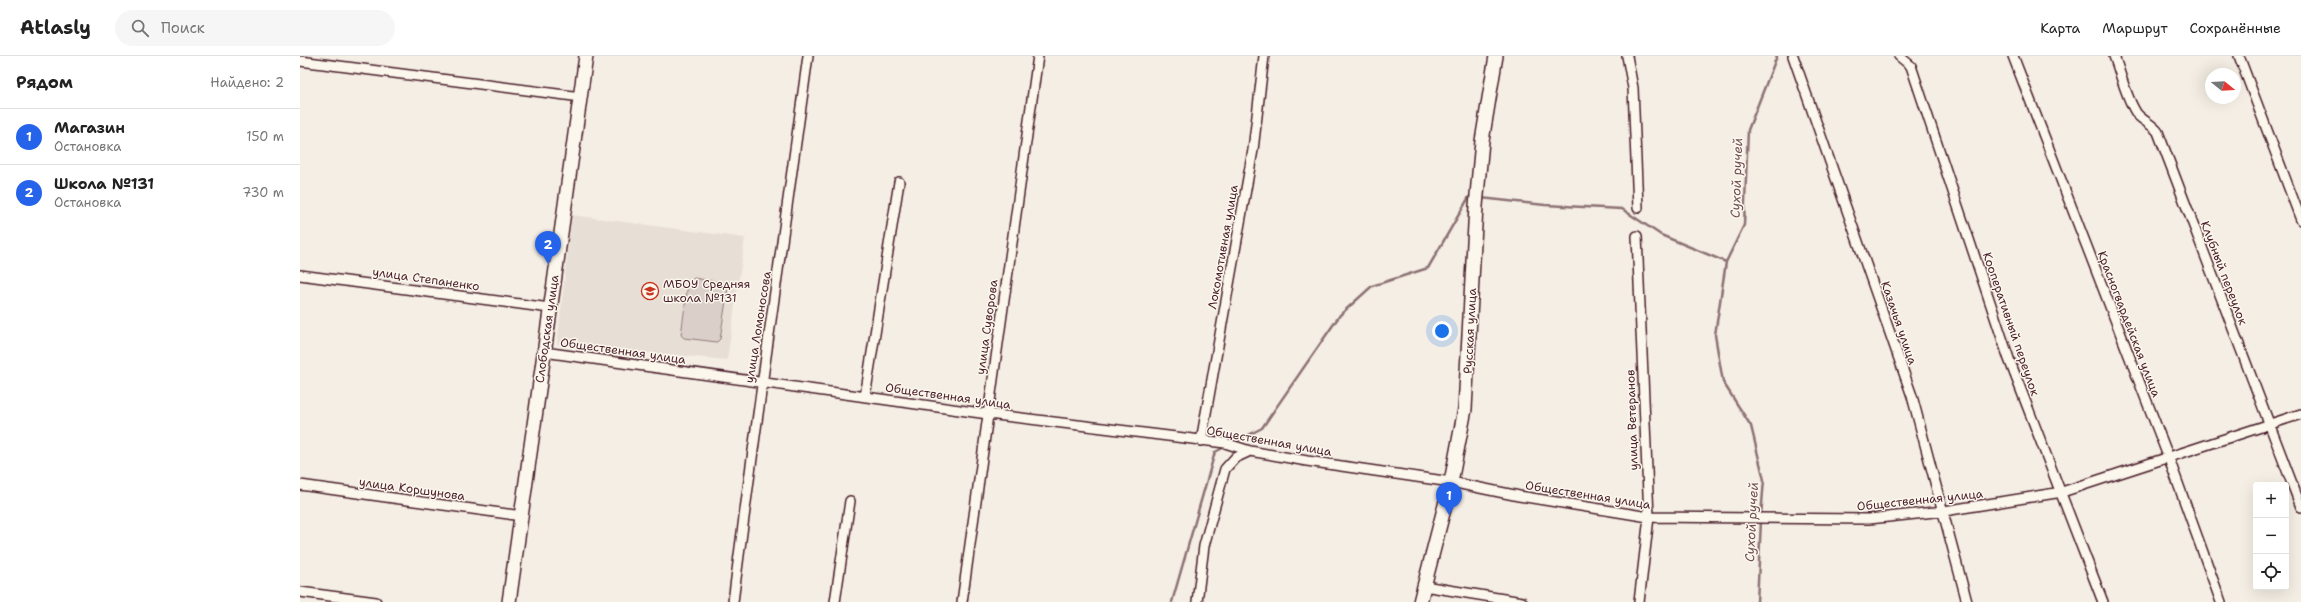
<!DOCTYPE html>
<html lang="ru">
<meta charset="utf-8">
<style>
:root{--surface:#fff;--page:#f6f6f6;--text:#222;--muted:#767676;--line:#e0e0e0;--accent:#2563eb}
body{margin:0;font-family:"Shantell Sans",sans-serif;background:var(--page);color:var(--text)}
.controls{position:absolute;right:12px;bottom:12px;display:grid;overflow:hidden;border-radius:4px;box-shadow:0 4px 16px #0002}
.controls button{width:36px;height:36px;display:grid;place-items:center;padding:0;border:0;border-bottom:1px solid var(--line);background:var(--surface);color:var(--text);font:20px sans-serif}
.compass{position:absolute;left:1905px;top:12px;width:36px;height:36px;border-radius:50%;background:var(--surface);box-shadow:0 4px 16px #0002;rotate:108deg}
.you{position:absolute;left:1142px;top:275px;width:14px;height:14px;margin:-10px;border:3px solid #fff;border-radius:50%;background:#1a73e8;box-shadow:0 0 0 6px #1a73e833}
.badge{display:grid;place-items:center;width:26px;height:26px;border-radius:50%;background:var(--accent);color:#fff;font-size:13px;font-weight:700}
.pin{position:absolute;translate:-50% -33px;filter:drop-shadow(0 1px 2px #0008)}
.pin::after{content:'';position:absolute;top:21px;width:14px;height:12px;background:inherit;clip-path:polygon(0 0,100% 0,50% 100%)}
.list{margin:0;padding:0;list-style:none}
h2{display:flex;justify-content:space-between;align-items:center;height:52px;margin:0;padding:0 16px;font-size:17px}
h2 small{font-size:13px;font-weight:400;color:var(--muted)}
.list li{display:grid;grid-template-columns:26px 1fr auto;gap:12px;align-items:center;box-sizing:border-box;height:56px;padding:0 16px;border-top:1px solid var(--line)}
.list b{display:block;font-size:15px;white-space:nowrap}
.list p{margin:0;font-size:13px;white-space:nowrap;color:var(--muted)}
.list em{font-size:13px;font-style:normal;color:var(--muted)}
.icon{flex:none;width:22px;height:22px;fill:none;stroke:currentColor;stroke-width:2;stroke-linecap:round;stroke-linejoin:round}
.map{position:relative;flex:none;width:2001px;height:546px;overflow:hidden}
header{display:flex;align-items:center;gap:24px;box-sizing:border-box;height:56px;padding:0 20px;background:var(--surface);border-bottom:1px solid var(--line)}
header strong{font-size:19px}
nav{display:flex;gap:22px;margin-inline-start:auto;font-size:14px}
.search{width:280px;height:36px;background:var(--page);display:flex;align-items:center;gap:10px;box-sizing:border-box;padding:0 14px;border-radius:22px;color:var(--muted);font-size:15px}
main{display:flex}
aside{flex:1;background:var(--surface)}
.map>svg:first-child{display:block}
.built{fill:#e7dfd6}
.green{fill:#dbd0c9;stroke:#92787a}
.lines{fill:none;stroke-linecap:round;stroke-linejoin:round}
.stream{stroke:#8d7174;stroke-width:2.5}
.street-casing{stroke:#4a1f2b;stroke-width:12}
.secondary-casing{stroke:#4a1f2b;stroke-width:16}
.street{stroke:#fbf7ec;stroke-width:9}
.secondary{stroke:#fbf7ec;stroke-width:13}
.labels{text-anchor:middle;stroke-width:3;stroke-linejoin:round;paint-order:stroke}
.street-label{font-size:12px;fill:#4a1f2b;stroke:#fbf7ec}
.poi-label{font-size:12px;fill:#4a1f2b;stroke:#fbf7ec;text-anchor:start}
.water-label{font-size:13px;font-style:italic;fill:#714f56;stroke:#fbf7ec}
</style>
<header>
<strong>Atlasly</strong>
<div class="search"><svg class="icon" aria-label="search" viewBox="0 0 24 24"><circle cx="10" cy="10" r="6"/><path d="M15 15l6 6"/></svg>Поиск</div>
<nav><a>Карта</a><a>Маршрут</a><a>Сохранённые</a></nav>
</header>
<main>
<aside>
<h2>Рядом<small>Найдено: 2</small></h2>
<ul class="list">
<li><span class="badge">1</span><div><b>Магазин</b><p>Остановка</p></div><em>150 m</em></li>
<li><span class="badge">2</span><div><b>Школа №131</b><p>Остановка</p></div><em>730 m</em></li>
</ul>
</aside>
<div class="map">
<svg width="2001" height="546" viewBox="0 0 2001 546">
<rect width="100%" height="100%" fill="#f4eee4"/>
<filter id="ink" filterUnits="userSpaceOnUse"><feTurbulence type="fractalNoise" baseFrequency=".025" numOctaves="2"/><feDisplacementMap in="SourceGraphic" scale="8" xChannelSelector="R" yChannelSelector="G"/><feConvolveMatrix kernelMatrix="1 2 1 2 8 2 1 2 1" color-interpolation-filters="sRGB"/></filter>
<g filter="url(#ink)">
<path class="built" d="M 272,159 L 445,182 L 427,304 L 257,288 Z"/>
<path class="green" d="M 394,222 L 423,227 L 428,232 L 420,283 L 417,286 L 384,282 L 381,279 L 388,227 Z"/>
<g class="lines">
<path class="stream" d="M 1181,142 L 1245,149 L 1322,153 L 1361,179 L 1426,206
M 933,387 L 962,372 L 1040,259 L 1072,230 L 1128,212 L 1169,141 L 1172,141
M 1461,460 L 1464,424 L 1451,370 L 1423,326 L 1415,279 L 1426,206 L 1444,169 L 1448,74 L 1477,0
M 872,546 L 915,396 L 927,390
M 1457,546 L 1461,465"/>
<g class="street-casing">
<path id="street" d="M 1327,0 L 1333,32 L 1338,152
M 1493,0 L 1612,340 L 1667,546
M 1599,0 L 1611,10 L 1709,303 L 1803,546
M 1713,0 L 1868,400 L 1921,546
M 1814,0 C 1821,18 1826,42 1837,58 C 1843,65 1852,68 1858,76 L 2001,451
M 1939,0 L 2001,164
M 0,5 L 281,41
M 1337,180 L 1349,461 L 1339,546
M 0,219 L 250,252
M 244,296 L 688,358 L 925,387 L 950,395 L 1007,405 L 1151,426 L 1219,440 L 1349,461 L 1569,463 L 1644,455 L 1762,436 L 2001,358
M 565,341 L 599,126
M 901,385 L 953,94 L 964,0
M 0,429 L 222,460
M 1124,530 L 1222,546
M 0,536 L 76,546
M 433,546 C 456,364 483,182 508,0
M 535,546 L 550,445
M 662,546 L 738,0
M 897,546 L 904,490 L 925,413 L 935,402 L 950,395"/>
</g>
<g class="secondary-casing">
<path id="secondary" d="M 209,546 L 286,0
M 1120,546 L 1151,426 L 1165,353 L 1176,150 L 1182,85 L 1196,0"/>
</g>
<use href="#street" class="street"/>
<use href="#secondary" class="secondary"/>
</g>
</g>
<defs>
<g id="school-ring" transform="scale(0.9)"><circle r="9.5" fill="#fbf7ec" stroke="#c8321e" stroke-width="1.5"/><path d="M0-5L7-2L0 1L-7-2ZM-4 1L0 2.5L4 1V4Q0 6-4 4Z" fill="#c8321e"/></g>
</defs>
<g fill-rule="evenodd">
<use href="#school-ring" x="350" y="235"/>
</g>
<g class="labels">
<g class="street-label">
<text transform="translate(923 191) rotate(-80)" y="4">Локомотивная улица</text>
<text transform="translate(1924 217) rotate(69)" y="4">Клубный переулок</text>
<text transform="translate(126 223) rotate(8)" y="4">улица Степаненко</text>
<text transform="translate(1599 267) rotate(71)" y="4">Казачья улица</text>
<text transform="translate(1711 268) rotate(71)" y="4">Кооперативный переулок</text>
<text transform="translate(1829 268) rotate(69)" y="4">Красногвардейская улица</text>
<text transform="translate(458 271) rotate(-81)" y="4">улица Ломоносова</text>
<text transform="translate(687 271) rotate(-82)" y="4">улица Суворова</text>
<text transform="translate(247 273) rotate(-82)" y="4">Слободская улица</text>
<text transform="translate(1170 275) rotate(-87)" y="4">Русская улица</text>
<text transform="translate(323 295) rotate(8)" y="4">Общественная улица</text>
<text transform="translate(648 340) rotate(8)" y="4">Общественная улица</text>
<text transform="translate(1332 364) rotate(-92)" y="4">улица Ветеранов</text>
<text transform="translate(969 385) rotate(10)" y="4">Общественная улица</text>
<text transform="translate(112 433) rotate(8)" y="4">улица Коршунова</text>
<text transform="translate(1288 439) rotate(9)" y="4">Общественная улица</text>
<text transform="translate(1620 444) rotate(-6)" y="4">Общественная улица</text>
</g>
<g class="poi-label">
<text x="363" y="232">МБОУ Средняя<tspan x="363" dy="14">школа №131</tspan></text>
</g>
<g class="water-label">
<text transform="translate(1436 122) rotate(-88)" y="5">Сухой ручей</text>
<text transform="translate(1451 466) rotate(-87)" y="5">Сухой ручей</text>
</g>
</g>
</svg>
<div class="controls">
<button>+</button>
<button>−</button>
<button><svg class="icon" aria-label="locate" viewBox="0 0 24 24"><circle cx="12" cy="12" r="6"/><path d="M12 2v4M12 18v4M2 12h4M18 12h4"/></svg></button>
</div>
<svg class="compass" viewBox="-18 -18 36 36"><path d="M0-13l5 13h-10z" fill="#e53935"/><path d="M0 13l5-13h-10z" fill="#767676"/></svg>
<div class="you"></div>
<div class="pin badge" style="left:1149px;top:459px">1</div>
<div class="pin badge" style="left:248px;top:208px">2</div>
</div>
</main>
